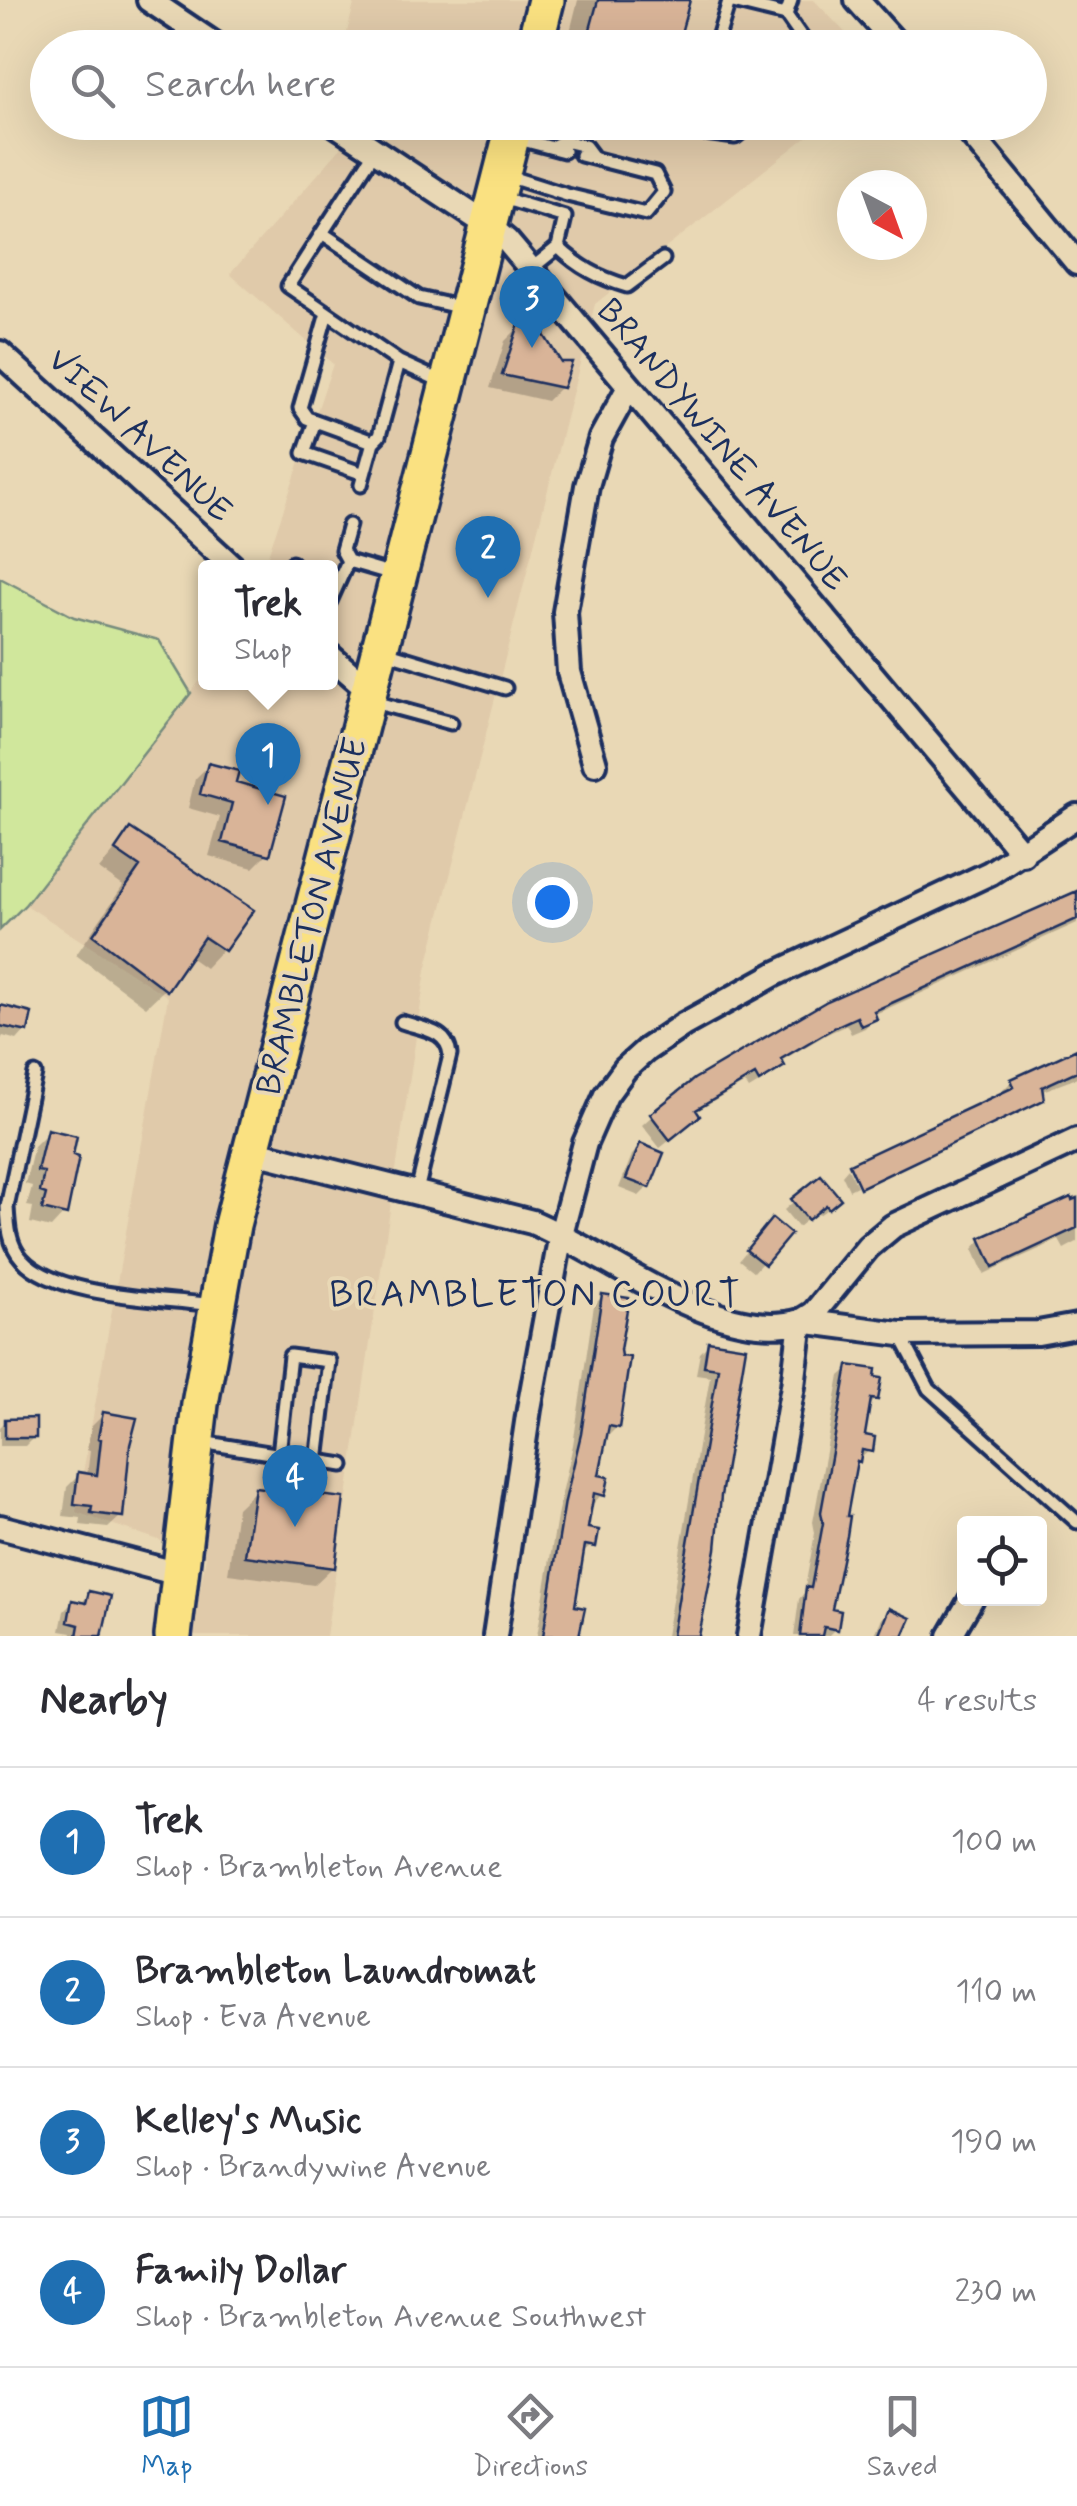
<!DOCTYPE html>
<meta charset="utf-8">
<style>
:root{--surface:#fff;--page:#f7f7f7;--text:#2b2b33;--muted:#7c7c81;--line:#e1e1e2;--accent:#1f6fb2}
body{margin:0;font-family:Mynerve,sans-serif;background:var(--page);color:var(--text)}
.controls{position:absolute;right:30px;bottom:30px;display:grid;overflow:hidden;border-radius:10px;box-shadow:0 10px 40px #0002}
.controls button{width:90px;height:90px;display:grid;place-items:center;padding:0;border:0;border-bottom:2px solid var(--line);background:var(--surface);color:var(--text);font:50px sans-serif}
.compass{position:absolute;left:837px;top:170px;width:90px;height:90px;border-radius:50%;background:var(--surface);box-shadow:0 10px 40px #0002;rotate:139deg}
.you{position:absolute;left:552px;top:902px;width:35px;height:35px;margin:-25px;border:8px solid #fff;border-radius:50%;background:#1a73e8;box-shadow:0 0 0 15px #1a73e833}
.badge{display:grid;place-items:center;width:65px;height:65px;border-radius:50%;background:var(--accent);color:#fff;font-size:32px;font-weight:700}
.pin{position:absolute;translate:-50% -82px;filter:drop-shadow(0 2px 5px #0008)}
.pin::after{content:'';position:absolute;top:52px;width:35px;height:30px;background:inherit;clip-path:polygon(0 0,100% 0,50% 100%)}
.popup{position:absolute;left:198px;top:560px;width:140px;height:130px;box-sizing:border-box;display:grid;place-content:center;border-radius:10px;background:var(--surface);filter:drop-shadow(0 2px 8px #0005);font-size:32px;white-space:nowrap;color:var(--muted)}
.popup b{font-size:38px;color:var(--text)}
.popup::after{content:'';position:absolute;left:50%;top:100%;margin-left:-20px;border:20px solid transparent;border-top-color:var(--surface)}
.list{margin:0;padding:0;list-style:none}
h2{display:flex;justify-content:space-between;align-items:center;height:130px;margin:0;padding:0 40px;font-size:42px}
h2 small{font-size:32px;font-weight:400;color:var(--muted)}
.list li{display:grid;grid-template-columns:65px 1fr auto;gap:30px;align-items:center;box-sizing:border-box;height:150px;padding:0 40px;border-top:2px solid var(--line)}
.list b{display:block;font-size:38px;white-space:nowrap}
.list p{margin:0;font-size:32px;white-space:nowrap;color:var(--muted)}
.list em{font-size:32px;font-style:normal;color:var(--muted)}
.icon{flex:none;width:55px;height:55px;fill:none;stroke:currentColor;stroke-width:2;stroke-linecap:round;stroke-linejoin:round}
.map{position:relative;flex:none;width:1077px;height:1636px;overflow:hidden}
.search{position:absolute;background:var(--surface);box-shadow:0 10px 40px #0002;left:30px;right:30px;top:30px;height:110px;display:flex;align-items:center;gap:25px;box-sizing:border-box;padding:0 35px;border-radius:55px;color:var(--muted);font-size:38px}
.sheet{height:730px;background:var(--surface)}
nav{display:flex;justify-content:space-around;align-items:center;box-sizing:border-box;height:140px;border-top:2px solid var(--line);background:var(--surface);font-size:28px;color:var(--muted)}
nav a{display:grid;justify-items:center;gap:5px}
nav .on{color:var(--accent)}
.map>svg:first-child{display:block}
.built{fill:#e0caaa}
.green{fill:#d0e79c;stroke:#768b7d;stroke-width:2.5}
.shadow{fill:#0003}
.building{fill:#d9b498;stroke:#1b2f5e;stroke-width:2.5}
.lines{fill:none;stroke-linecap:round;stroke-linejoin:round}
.service-casing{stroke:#1b2f5e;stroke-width:19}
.minor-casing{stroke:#1b2f5e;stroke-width:30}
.primary-casing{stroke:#1b2f5e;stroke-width:42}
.service{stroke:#e9d8b5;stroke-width:11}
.minor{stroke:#e9d8b5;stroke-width:22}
.primary{stroke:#fae181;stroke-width:35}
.labels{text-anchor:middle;stroke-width:8;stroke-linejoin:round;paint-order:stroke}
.street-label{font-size:35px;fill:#1b2f5e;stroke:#e9d8b5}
.neighbourhood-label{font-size:38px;letter-spacing:2.5px;fill:#1b2f5e;stroke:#e9d8b5}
</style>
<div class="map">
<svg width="1077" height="1636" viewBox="0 0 1077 1636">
<rect width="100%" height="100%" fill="#e9d8b5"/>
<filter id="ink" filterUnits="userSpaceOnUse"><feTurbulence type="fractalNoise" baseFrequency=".01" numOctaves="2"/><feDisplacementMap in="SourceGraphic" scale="20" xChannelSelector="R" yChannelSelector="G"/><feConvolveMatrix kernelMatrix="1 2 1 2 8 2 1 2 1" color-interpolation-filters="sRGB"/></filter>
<g filter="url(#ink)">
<path class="built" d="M 355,0 L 814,0 L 859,47 L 343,48 Z
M 363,123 L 824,123 L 595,304 L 426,970 L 326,1636 L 192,1636 L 206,1556 L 76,1512 L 168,997 L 26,905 L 205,674 L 206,682 L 330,682 L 330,568 L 264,567 L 333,364 L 230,274 Z"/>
<path class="green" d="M 0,578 L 74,617 L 159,640 L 191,693 L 25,905 L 0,930 Z"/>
<path class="shadow" d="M 578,0 L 687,0 L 675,48 L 566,48 Z
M 589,122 L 643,122 L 632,134 Z
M 519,327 L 541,335 L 561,387 L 547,401 L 490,388 L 505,341 Z
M 209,765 L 232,784 L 267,854 L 253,868 L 209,856 L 220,817 L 188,808 L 195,779 Z
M 130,832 L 223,949 L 205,968 L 188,956 L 165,989 L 146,1007 L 76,955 L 123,886 L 99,869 Z
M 1077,893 L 1077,923 L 873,1015 L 874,1018 L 865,1028 L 851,1034 L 847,1025 L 827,1034 L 779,1062 L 782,1066 L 772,1075 L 749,1089 L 745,1083 L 694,1113 L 688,1126 L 660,1148 L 642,1125 L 652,1116 Z
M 0,1008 L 25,1031 L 17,1040 L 3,1036 L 0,1041 Z
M 1077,1051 L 1077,1078 L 1040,1092 L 1041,1100 L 1035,1105 L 1035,1102 L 1005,1094 L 1003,1090 L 1012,1081 Z
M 48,1132 L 64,1214 L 51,1228 L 30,1223 L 33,1207 L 27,1206 L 32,1186 L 25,1184 L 34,1146 Z
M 641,1146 L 648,1187 L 639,1196 L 619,1188 L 632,1155 Z
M 848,1168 L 857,1186 L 849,1190 L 842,1175 Z
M 821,1178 L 829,1208 L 819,1215 L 816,1212 L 798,1227 L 784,1210 Z
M 1077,1196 L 1077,1242 L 1064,1249 L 1059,1240 L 984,1274 L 973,1249 L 981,1240 Z
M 764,1230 L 787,1234 L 754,1272 L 739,1260 Z
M 603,1296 L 618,1349 L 617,1427 L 608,1436 L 604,1435 L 596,1477 L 602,1494 L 594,1503 L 590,1502 L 585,1530 L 593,1545 L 581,1554 L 572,1608 L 577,1636 L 537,1636 L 558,1511 L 573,1445 L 594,1305 Z
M 709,1344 L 743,1349 L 696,1636 L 666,1636 L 710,1376 L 696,1374 L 700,1353 Z
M 849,1368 L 876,1399 L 867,1408 L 862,1437 L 870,1450 L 853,1465 L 829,1611 L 836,1628 L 828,1636 L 794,1636 L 799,1599 L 804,1593 L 815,1533 L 813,1522 L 840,1376 Z
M 104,1414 L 127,1444 L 121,1516 L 108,1528 L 80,1525 L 81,1518 L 63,1516 L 67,1487 L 79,1475 L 87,1476 L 90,1451 L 87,1450 L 91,1427 Z
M 6,1421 L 34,1437 L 25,1446 L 0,1446 L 0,1427 Z
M 256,1490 L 333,1567 L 314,1585 L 228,1574 L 237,1508 Z
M 90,1594 L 100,1636 L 71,1636 L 72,1633 L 60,1631 L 64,1611 L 73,1602 L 80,1604 Z
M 889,1611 L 900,1636 L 874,1636 L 881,1620 Z"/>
<path class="building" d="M 598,0 L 690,0 L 677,48 L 585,48 Z
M 519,324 L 546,328 L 544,335 L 561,362 L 572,362 L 563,388 L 502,375 Z
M 208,763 L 239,771 L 236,782 L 286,796 L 270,855 L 222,842 L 232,803 L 200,794 Z
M 130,828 L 254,910 L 225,951 L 204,937 L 167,991 L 93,935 L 140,867 L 115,850 Z
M 1077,891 L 1077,919 L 874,1011 L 877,1019 L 861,1026 L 857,1017 L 839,1025 L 781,1059 L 785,1066 L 759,1082 L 755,1075 L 696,1110 L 700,1116 L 670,1140 L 650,1114 L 694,1079 L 827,1001 Z
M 0,1005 L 32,1013 L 28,1032 L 0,1026 Z
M 1077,1049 L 1077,1071 L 1042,1087 L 1044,1100 L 860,1188 L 849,1164 L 1014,1087 L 1011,1079 Z
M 47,1129 L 77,1136 L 73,1155 L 79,1157 L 67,1215 L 42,1209 L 46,1194 L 40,1192 L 44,1172 L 37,1171 Z
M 640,1143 L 664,1153 L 650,1188 L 626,1179 Z
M 821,1175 L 841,1199 L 829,1209 L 826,1205 L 808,1220 L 791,1199 Z
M 1071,1197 L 1072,1200 L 1077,1198 L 1077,1228 L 993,1267 L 980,1238 Z
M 772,1218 L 791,1234 L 765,1265 L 746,1250 Z
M 602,1294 L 629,1298 L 620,1350 L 621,1356 L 630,1357 L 619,1428 L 609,1426 L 599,1475 L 609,1477 L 605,1496 L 594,1493 L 588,1528 L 599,1530 L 596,1547 L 585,1545 L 575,1606 L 585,1608 L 579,1636 L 543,1636 L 565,1501 L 581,1434 Z
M 708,1341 L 746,1347 L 721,1496 L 716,1549 L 699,1636 L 672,1636 L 718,1368 L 704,1366 Z
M 848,1365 L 876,1369 L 875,1377 L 882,1378 L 878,1400 L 871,1399 L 865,1435 L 875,1437 L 873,1452 L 862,1450 L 860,1462 L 857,1461 L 847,1516 L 850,1516 L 847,1536 L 832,1609 L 841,1611 L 838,1630 L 824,1627 L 822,1636 L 800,1636 L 806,1587 L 811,1588 L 823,1523 L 821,1512 Z
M 103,1412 L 137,1418 L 130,1445 L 123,1517 L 91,1513 L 92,1506 L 74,1504 L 78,1472 L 97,1475 L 101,1439 L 98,1438 Z
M 36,1418 L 36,1438 L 5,1438 L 5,1419 Z
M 255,1487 L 344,1498 L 335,1568 L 245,1556 Z
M 89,1591 L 111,1596 L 102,1636 L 77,1636 L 79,1625 L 68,1622 L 72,1600 L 86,1603 Z
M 889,1608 L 911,1618 L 903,1636 L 878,1636 Z"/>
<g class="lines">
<g class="service-casing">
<path id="service" d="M 786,15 L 809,48
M 715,48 L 729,1 L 786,15 L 791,0
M 625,122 L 654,130 L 690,131 L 693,122
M 690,131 L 735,137 L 754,122
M 515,138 L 564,151
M 552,147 L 564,141 L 585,146 L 594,158
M 375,151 L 322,233 L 419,298 L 463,308
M 507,176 L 567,195 L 646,214 L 664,192 L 655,174 L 581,155
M 499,197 L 565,217 L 558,247 C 579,267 599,278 627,286 L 663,259
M 322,233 L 288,286 L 399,362 L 443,382
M 531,269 L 558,247
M 327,313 L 300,408 L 307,418 L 373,442 L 361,485
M 315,421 L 304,453 L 364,474
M 373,442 L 379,436 L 399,362
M 349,525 L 342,550 L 348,561 L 393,574
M 292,563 L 293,568
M 330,601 L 348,561
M 385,652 L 505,688
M 370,701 L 451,723
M 402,1022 C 422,1029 448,1030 450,1055 L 417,1191
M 35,1074 L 7,1207 C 8,1226 9,1245 22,1259 C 57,1298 163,1298 213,1305
M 900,1334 L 929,1389 L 1077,1522
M 201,1442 L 343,1465
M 279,1454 L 290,1356 L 329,1361 L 317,1461"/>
</g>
<g class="minor-casing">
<path id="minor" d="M 149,0 L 220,48
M 857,0 L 900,48
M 332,122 L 489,226 L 507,241 L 1023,854
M 961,122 L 1077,263
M 0,353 L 234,568
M 330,656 L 369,690
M 595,764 L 569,672 L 565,612 L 587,486 L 601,438 L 629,387
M 251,1151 L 532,1222 C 607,1253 717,1345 801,1321 L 900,1334 L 1038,1333 L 1077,1326
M 0,1527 L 179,1574
M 495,1636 L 529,1409 L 561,1234 L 585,1143 L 606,1095 L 625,1069 L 646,1050 L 683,1025 L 775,974 L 990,873 L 1077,816
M 749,1636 L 793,1386 L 801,1321 L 814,1313 L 868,1247 L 893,1226 L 1077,1140
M 950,1636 L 972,1598"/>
</g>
<g class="primary-casing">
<path id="primary" d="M 534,48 L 546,0
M 173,1636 L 200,1404 L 232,1225 L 515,122"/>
</g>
<use href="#service" class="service"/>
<use href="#minor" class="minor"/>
<use href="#primary" class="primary"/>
</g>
</g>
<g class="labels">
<g class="street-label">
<text transform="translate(141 434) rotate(43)" y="12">VIEW AVENUE</text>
<text transform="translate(723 444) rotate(50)" y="12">BRANDYWINE AVENUE</text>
<text transform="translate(311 916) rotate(-76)" y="12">BRAMBLETON AVENUE</text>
</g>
<g class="neighbourhood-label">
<text x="536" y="1306">BRAMBLETON COURT</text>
</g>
</g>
</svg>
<div class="controls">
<button><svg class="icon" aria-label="locate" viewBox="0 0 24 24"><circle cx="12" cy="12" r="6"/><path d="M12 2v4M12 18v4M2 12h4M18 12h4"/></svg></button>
</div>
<svg class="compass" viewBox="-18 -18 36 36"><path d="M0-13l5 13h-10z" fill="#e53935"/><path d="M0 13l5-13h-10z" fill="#7c7c81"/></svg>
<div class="you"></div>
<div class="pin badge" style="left:268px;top:805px">1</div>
<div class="popup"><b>Trek</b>Shop</div>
<div class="pin badge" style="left:488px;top:598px">2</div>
<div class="pin badge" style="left:532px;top:348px">3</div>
<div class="pin badge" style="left:295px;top:1527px">4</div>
<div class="search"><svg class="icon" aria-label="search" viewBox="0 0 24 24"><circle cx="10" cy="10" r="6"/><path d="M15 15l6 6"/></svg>Search here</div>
</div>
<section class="sheet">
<h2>Nearby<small>4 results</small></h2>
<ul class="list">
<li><span class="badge">1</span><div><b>Trek</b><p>Shop · Brambleton Avenue</p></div><em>100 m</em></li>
<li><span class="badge">2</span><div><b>Brambleton Laundromat</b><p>Shop · Eva Avenue</p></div><em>110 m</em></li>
<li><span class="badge">3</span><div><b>Kelley's Music</b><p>Shop · Brandywine Avenue</p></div><em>190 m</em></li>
<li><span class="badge">4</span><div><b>Family Dollar</b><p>Shop · Brambleton Avenue Southwest</p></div><em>230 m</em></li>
</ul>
</section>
<nav>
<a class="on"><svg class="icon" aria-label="map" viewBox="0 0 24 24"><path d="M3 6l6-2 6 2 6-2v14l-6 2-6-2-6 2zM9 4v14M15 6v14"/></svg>Map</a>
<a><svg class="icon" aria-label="directions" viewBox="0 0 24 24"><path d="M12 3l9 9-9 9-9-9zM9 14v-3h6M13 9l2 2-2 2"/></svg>Directions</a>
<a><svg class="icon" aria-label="saved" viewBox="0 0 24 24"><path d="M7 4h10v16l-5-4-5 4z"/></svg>Saved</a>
</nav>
